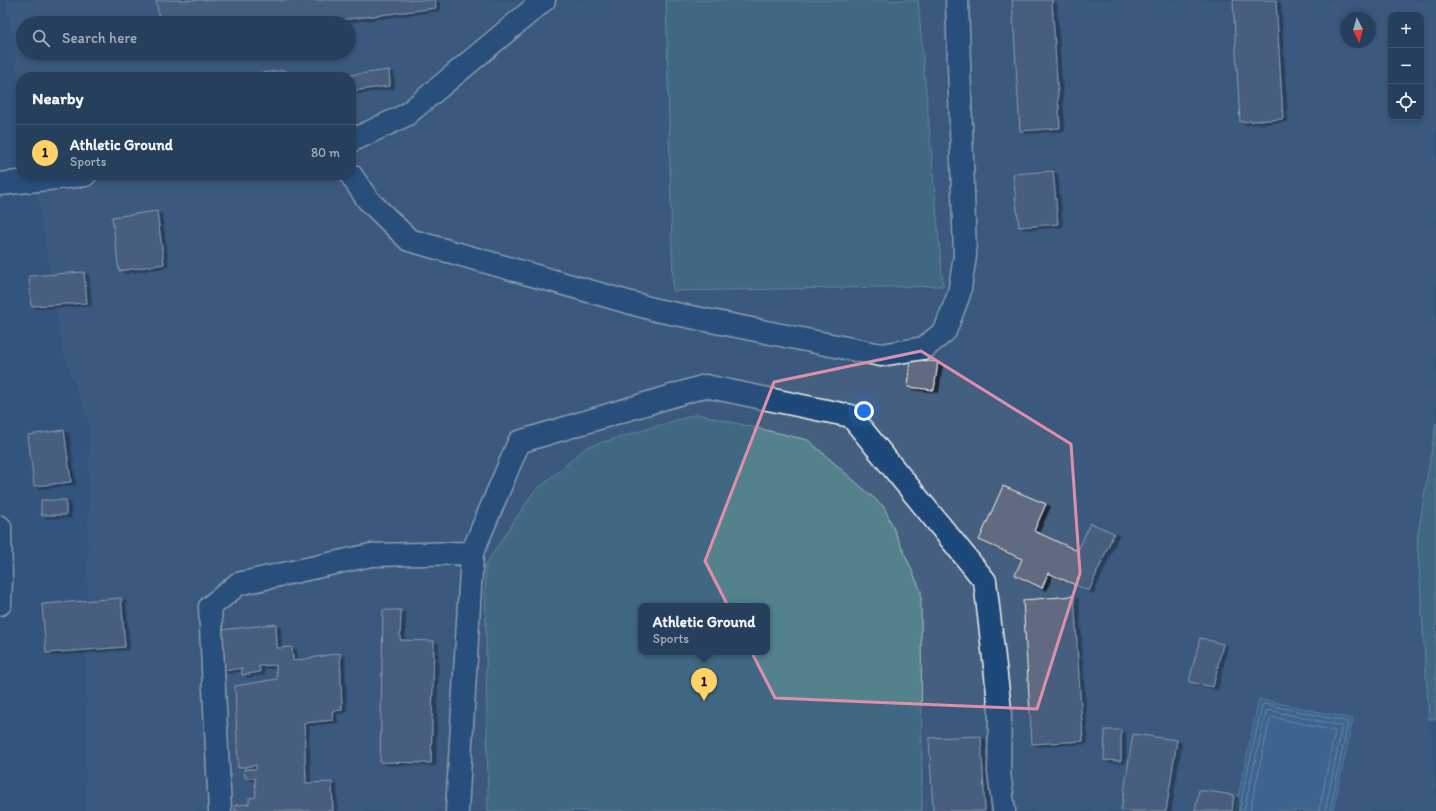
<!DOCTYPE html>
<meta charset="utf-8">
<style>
:root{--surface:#263f5d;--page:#2e4663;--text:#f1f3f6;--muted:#a4afbc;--line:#425872;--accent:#ffd166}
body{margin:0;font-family:Itim,sans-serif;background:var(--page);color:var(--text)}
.controls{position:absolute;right:12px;top:12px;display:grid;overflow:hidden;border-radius:8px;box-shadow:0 2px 6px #0003}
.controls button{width:36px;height:36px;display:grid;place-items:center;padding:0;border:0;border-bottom:1px solid var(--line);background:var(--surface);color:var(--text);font:20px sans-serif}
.compass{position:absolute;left:1340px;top:12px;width:36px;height:36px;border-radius:50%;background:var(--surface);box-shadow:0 2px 6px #0003;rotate:174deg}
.you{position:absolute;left:864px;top:411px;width:14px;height:14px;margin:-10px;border:3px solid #fff;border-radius:50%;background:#1a73e8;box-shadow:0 0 0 6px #1a73e833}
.badge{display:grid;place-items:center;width:26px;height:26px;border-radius:50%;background:var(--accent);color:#111;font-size:13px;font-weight:700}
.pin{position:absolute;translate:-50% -33px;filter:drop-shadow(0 1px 2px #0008)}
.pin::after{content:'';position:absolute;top:21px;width:14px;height:12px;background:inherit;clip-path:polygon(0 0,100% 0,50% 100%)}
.popup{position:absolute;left:638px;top:603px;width:132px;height:52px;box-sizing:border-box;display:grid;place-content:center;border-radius:8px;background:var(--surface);filter:drop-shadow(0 1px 3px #0005);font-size:13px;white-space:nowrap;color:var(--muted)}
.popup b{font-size:15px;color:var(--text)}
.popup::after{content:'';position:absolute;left:50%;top:100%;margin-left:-8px;border:8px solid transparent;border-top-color:var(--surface)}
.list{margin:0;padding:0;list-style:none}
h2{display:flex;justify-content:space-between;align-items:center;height:52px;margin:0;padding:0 16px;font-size:17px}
h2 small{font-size:13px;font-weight:400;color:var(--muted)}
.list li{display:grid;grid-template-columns:26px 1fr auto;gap:12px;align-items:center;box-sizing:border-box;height:56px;padding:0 16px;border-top:1px solid var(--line)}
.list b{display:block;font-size:15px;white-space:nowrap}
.list p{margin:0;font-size:13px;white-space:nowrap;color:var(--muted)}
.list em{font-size:13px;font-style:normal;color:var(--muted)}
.icon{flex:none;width:22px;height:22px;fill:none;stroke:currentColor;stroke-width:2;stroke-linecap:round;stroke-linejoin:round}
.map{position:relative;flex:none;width:1436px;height:811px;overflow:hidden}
.search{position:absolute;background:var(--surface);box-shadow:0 2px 6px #0003;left:16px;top:16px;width:340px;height:44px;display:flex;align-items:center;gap:10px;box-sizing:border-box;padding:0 14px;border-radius:22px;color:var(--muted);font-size:15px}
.panel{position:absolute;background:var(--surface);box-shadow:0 2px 6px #0003;left:16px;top:72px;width:340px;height:108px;border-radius:16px}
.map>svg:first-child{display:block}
.built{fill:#455e80;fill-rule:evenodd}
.green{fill:#52828d;stroke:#a3baba;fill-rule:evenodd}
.water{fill:#4778a4;stroke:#8ca8bf}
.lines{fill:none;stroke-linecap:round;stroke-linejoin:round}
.shore{stroke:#afc1cd;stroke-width:1}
.building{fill:#616b81;stroke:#f4f1e8;filter:url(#shadow)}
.minor-casing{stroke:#f4f1e8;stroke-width:25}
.major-casing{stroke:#f4f1e8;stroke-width:25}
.minor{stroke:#1f4a7a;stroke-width:22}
.major{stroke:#1f4a7a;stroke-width:22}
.marked{fill:none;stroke:#de8fa9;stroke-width:3;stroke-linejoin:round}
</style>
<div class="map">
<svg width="1436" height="811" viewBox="0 0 1436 811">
<defs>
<filter id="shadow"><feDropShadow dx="4.5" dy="2.5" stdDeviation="0" flood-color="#0009"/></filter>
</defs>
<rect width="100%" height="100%" fill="#33547c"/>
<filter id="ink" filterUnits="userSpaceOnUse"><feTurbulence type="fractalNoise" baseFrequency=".025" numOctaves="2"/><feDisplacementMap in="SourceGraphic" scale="8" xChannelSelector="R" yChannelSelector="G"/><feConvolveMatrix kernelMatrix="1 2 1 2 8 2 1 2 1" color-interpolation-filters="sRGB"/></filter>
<g filter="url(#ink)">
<path class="built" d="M 6,0 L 1436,0 L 1436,423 L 1417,540 L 1436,789 L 1436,811 L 85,811 L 89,423 L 63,354 L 34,175 L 351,175 L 351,77 L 21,77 L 21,95 ZM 1391,15 L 1421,15 L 1421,117 L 1391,117 ZM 1346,18 L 1370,18 L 1370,42 L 1346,42 ZM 23,23 L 349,23 L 349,53 L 23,53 ZM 641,606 L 767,606 L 767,652 L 641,652 Z"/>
<path class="green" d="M 666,0 L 918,0 L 943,286 L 673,291 Z
M 697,414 L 808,440 L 884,507 L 921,591 L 922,811 L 488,811 L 485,565 L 533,493 L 587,447 ZM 641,606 L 767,606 L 767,652 L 641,652 Z
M 1436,423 L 1436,719 L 1429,719 L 1417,540 Z"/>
<path class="water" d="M 1259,699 L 1353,719 L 1333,811 L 1235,811 Z"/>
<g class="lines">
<path class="shore" d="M 1239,811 L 1262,706 L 1264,704 L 1348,722 L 1330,811
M 1244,811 L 1266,712 L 1268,710 L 1342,726 L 1325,811
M 1250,811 L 1270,719 L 1272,717 L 1335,731 L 1319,811"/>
</g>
<path class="building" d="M 156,0 L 435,0 L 436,8 L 317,23 L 160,23 Z
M 1012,0 L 1052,0 L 1060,128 L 1020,131 Z
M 1233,0 L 1276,0 L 1283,119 L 1240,122 Z
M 286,70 L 287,77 L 226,77 Z
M 389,70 L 390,86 L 351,91 L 351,77 L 335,77 Z
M 1053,171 L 1058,224 L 1019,227 L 1013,174 Z
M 157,211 L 164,264 L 119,271 L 112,217 Z
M 84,272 L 87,303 L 31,306 L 29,276 Z
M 911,359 L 938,362 L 934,390 L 908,387 Z
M 64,430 L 71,482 L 34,486 L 28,435 Z
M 1003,486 L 1046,504 L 1034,531 L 1078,551 L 1090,523 L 1114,533 L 1089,591 L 1048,573 L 1042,588 L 1015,575 L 1022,559 L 979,540 Z
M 41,500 L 66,500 L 66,515 L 41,515 Z
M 1074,596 L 1083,741 L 1032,744 L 1023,600 Z
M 121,598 L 125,647 L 46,653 L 42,604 Z
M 383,610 L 401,610 L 400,640 L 434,641 L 431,763 L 380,762 Z
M 276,624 L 277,648 L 292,647 L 293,661 L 340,653 L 342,710 L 332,711 L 333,720 L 304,723 L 306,783 L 332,782 L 333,811 L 235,811 L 235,805 L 249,804 L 249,798 L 256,797 L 255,778 L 245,778 L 244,769 L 256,769 L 256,765 L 238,768 L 235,686 L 277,679 L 276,665 L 259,666 L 260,672 L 242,675 L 242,668 L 222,671 L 220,630 Z
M 1200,638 L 1223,644 L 1213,687 L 1189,682 Z
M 1105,730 L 1121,730 L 1121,761 L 1104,760 Z
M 1133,734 L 1177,740 L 1166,811 L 1121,811 Z
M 981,736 L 985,811 L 933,811 L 929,738 Z
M 1199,790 L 1234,795 L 1232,811 L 1195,811 Z"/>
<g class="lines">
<g class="minor-casing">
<path id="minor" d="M 351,141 L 406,115 L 544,0
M 351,175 L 368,200 L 409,240 L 656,310 L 881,355 L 924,348 L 945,331 L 959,294 L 965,256 L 957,0
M 0,184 L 85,175
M 220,811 L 210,607 L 238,584 L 371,555 L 472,553
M 457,811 L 472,553 L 519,442 L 705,386 L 851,416 L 985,581 L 1000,710 L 999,772 L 1004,811"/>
</g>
<g class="major-casing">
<path id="major" d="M 0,527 L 1,579 L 0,604"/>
</g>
<use href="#minor" class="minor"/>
<use href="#major" class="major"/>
</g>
</g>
<path d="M0 0H1436V811H0ZM 921,351 L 1071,444 L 1080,573 L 1037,709 L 775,698 L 705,561 L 774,382 Z" fill="#33547c" fill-opacity=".55" fill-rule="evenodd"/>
<path class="marked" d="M 921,351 L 1071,444 L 1080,573 L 1037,709 L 775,698 L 705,561 L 774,382 Z"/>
</svg>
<div class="controls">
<button>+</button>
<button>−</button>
<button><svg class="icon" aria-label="locate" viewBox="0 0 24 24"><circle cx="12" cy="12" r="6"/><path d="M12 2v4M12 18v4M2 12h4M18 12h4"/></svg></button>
</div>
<svg class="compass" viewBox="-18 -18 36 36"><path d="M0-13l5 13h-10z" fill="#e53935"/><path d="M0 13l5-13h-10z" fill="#a4afbc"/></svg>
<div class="you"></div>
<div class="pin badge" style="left:704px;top:701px">1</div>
<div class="popup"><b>Athletic Ground</b>Sports</div>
<div class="search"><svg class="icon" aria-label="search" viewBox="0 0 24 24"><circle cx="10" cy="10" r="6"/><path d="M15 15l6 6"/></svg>Search here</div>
<section class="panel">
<h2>Nearby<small></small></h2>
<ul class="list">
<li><span class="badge">1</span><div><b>Athletic Ground</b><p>Sports</p></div><em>80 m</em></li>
</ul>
</section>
</div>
